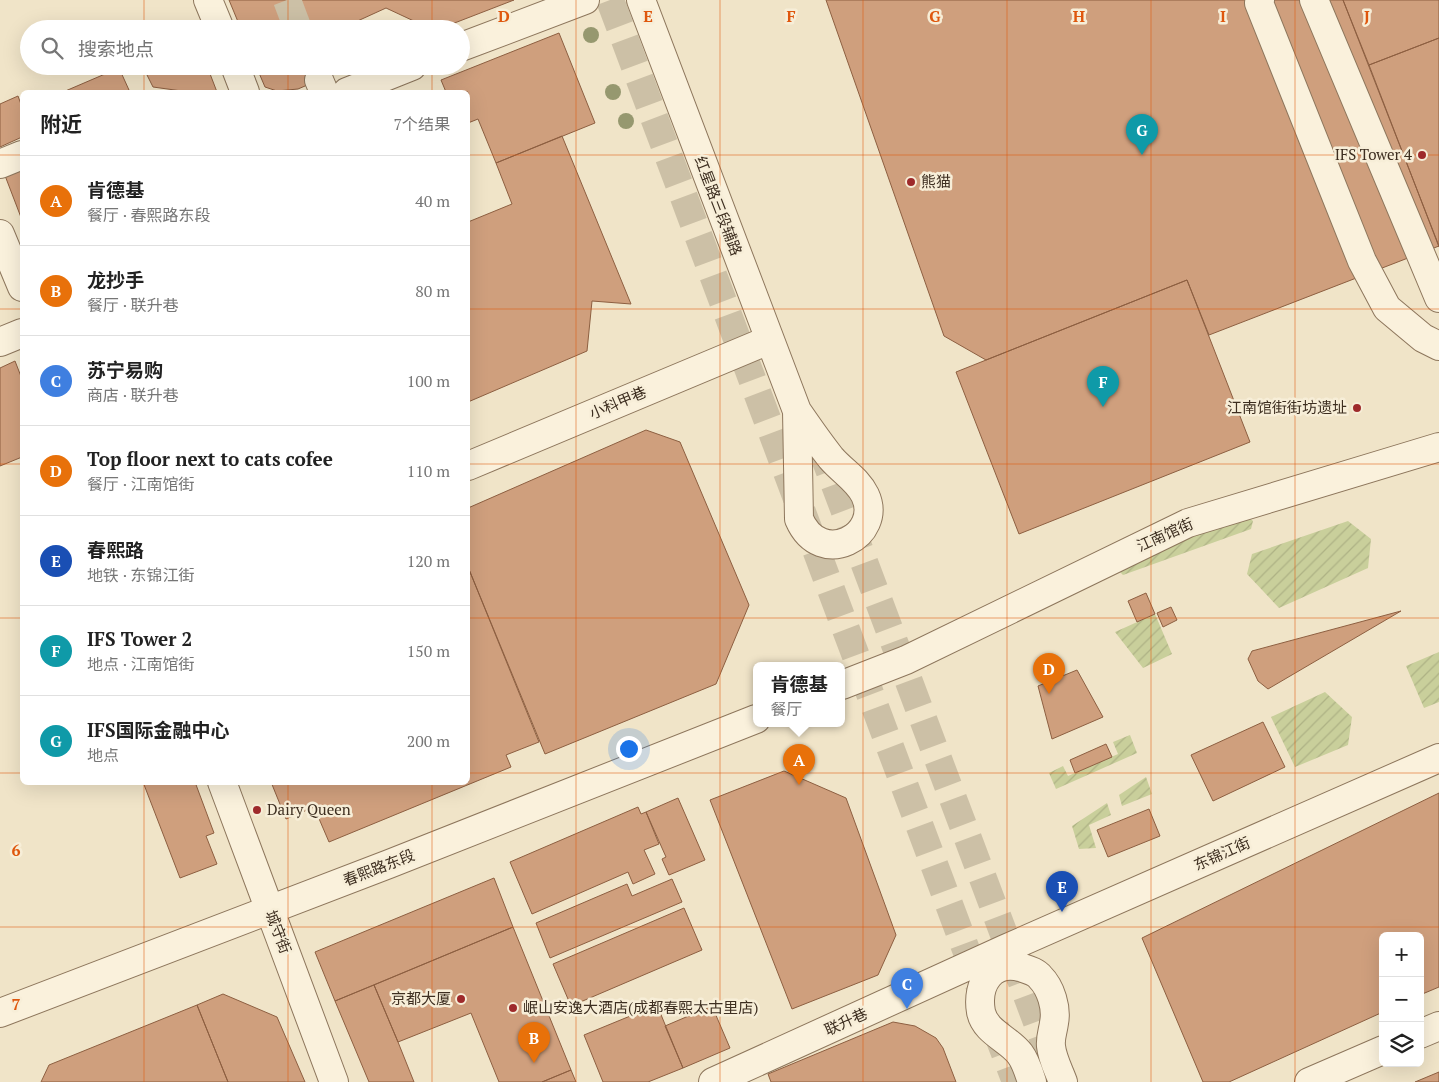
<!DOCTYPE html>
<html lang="zh">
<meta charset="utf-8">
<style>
:root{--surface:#fff;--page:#f2f2f2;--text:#222;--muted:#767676;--line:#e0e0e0;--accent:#2563eb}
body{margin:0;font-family:"PT Serif","Noto Sans SC",serif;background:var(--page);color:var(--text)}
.controls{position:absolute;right:15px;bottom:15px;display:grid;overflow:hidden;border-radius:8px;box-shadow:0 5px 20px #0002}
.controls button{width:45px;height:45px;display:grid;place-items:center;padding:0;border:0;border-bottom:1px solid var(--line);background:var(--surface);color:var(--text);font:25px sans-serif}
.you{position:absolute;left:628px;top:748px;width:18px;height:18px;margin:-12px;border:4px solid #fff;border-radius:50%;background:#1a73e8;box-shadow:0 0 0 8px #1a73e833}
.badge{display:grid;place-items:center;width:32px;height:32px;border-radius:50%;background:var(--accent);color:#fff;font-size:16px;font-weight:700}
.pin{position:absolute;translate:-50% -41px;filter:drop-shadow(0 1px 2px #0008)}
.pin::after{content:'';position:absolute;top:26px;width:18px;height:15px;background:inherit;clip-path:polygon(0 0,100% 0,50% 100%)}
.popup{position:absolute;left:753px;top:662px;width:92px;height:65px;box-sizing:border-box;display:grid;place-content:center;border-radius:8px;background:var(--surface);filter:drop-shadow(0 1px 4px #0005);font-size:16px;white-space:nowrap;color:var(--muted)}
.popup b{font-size:19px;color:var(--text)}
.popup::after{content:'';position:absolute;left:50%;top:100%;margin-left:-10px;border:10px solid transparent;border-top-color:var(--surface)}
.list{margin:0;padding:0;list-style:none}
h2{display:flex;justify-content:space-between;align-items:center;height:65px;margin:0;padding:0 20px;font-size:21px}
h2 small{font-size:16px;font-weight:400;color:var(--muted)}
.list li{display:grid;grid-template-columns:32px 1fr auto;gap:15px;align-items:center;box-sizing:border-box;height:90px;padding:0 20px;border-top:1px solid var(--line)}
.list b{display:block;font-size:19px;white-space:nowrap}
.list p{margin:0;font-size:16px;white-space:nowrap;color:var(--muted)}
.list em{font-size:16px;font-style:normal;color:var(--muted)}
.icon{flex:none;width:28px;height:28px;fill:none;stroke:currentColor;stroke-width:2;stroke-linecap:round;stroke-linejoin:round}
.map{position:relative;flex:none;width:1439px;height:1082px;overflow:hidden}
.search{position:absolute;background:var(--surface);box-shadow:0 5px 20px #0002;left:20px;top:20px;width:450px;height:55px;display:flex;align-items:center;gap:12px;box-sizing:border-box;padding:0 18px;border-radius:28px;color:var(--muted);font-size:19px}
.panel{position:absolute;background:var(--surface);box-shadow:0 5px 20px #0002;left:20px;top:90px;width:450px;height:695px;border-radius:8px}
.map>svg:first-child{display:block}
.garden{fill:url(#garden-furrows)}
.building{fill:#cf9f7d;stroke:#8d5f41}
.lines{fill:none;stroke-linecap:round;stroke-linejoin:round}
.minor-tunnel{stroke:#ccc0a6;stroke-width:28;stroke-dasharray:28 14;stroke-linecap:butt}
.major-tunnel{stroke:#ccc0a6;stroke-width:28;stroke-dasharray:28 14;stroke-linecap:butt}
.minor-casing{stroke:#8d765c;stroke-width:30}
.minor{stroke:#faf1dc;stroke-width:28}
.tree{fill:#96986f}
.grid{fill:none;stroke:#df570d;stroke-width:1;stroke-opacity:0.55}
.poi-dot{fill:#9e2a2b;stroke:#f7eed8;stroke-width:2}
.labels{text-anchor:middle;stroke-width:5;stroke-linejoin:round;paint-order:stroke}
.poi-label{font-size:15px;fill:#3d2e20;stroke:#f7eed8;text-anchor:end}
.street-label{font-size:15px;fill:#3d2e20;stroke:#f7eed8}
.grid-label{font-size:16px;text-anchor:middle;font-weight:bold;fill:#df570d;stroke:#f7eed8;stroke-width:5;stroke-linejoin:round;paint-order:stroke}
</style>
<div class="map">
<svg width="1439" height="1082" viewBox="0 0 1439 1082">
<defs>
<pattern id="garden-furrows" width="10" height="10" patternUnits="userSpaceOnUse" patternTransform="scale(1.25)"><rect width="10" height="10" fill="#c9cf9b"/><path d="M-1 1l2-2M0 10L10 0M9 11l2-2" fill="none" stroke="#aeb285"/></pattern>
</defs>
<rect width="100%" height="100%" fill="#f0e4c8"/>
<path class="garden" d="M 1246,515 L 1253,521 L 1251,529 L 1123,575 L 1117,569 L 1118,561 Z
M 1348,521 L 1371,539 L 1368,568 L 1279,608 L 1247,574 L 1252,554 Z
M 1155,614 L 1172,654 L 1143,668 L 1115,632 Z
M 1439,652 L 1439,702 L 1424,708 L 1406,666 Z
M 1325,692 L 1352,717 L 1348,745 L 1295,767 L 1271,717 Z
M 1130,735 L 1137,753 L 1056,789 L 1049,773 L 1063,766 L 1068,776 L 1118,754 L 1113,742 Z
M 1146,777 L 1152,794 L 1122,806 L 1119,795 Z
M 1107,803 L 1111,815 L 1089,825 L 1096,848 L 1079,849 L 1072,826 Z"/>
<path class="building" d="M 229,0 L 514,0 L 439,29 L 431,29 L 386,8 L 340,29 L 241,29 Z
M 826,0 L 1343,0 L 1439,246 L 1209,335 L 1187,280 L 986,360 L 944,336 Z
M 1343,0 L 1439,0 L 1439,38 L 1369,65 Z
M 559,33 L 595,123 L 496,163 L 478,119 L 468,123 L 468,92 L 446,92 L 441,80 Z
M 1439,38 L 1439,247 L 1369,65 Z
M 167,66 L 207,66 L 217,92 L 189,92 L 153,87 L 147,75 Z
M 256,66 L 331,66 L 319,80 L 298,89 L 277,91 L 265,87 Z
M 119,68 L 129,90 L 124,92 L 63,92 Z
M 18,96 L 22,107 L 22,137 L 0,147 L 0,104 Z
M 562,136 L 631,304 L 592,301 L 587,351 L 468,402 L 468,222 L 512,204 L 496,163 Z
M 22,165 L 22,220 L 4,173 Z
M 1187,280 L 1250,442 L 1019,534 L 956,372 Z
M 15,361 L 22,379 L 22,457 L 0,466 L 0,368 Z
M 646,430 L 680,442 L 749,605 L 716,684 L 545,754 L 468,567 L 468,508 Z
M 468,567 L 539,742 L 506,755 L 511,767 L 329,842 L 314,807 L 286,819 L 271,782 L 468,782 Z
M 1146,593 L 1155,614 L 1137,622 L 1128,601 Z
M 1171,607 L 1177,620 L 1163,627 L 1157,613 Z
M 1401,611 L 1268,689 L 1258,681 L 1248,659 L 1252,651 Z
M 1077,670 L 1103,717 L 1052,739 L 1038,686 Z
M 1263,722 L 1285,767 L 1213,801 L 1191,755 Z
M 1106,744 L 1112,757 L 1075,773 L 1070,760 Z
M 784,771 L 846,798 L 896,935 L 878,975 L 792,1009 L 710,800 Z
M 143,782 L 195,782 L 214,833 L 206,836 L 217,864 L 180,878 Z
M 1439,793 L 1439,987 L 1420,995 L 1420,936 L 1383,936 L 1383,1012 L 1229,1082 L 1203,1082 L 1142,938 Z
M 678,798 L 705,860 L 669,875 L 662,859 L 666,857 L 646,812 Z
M 638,807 L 641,814 L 646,812 L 659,844 L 644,850 L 655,874 L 633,884 L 628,872 L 532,914 L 510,862 Z
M 1149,809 L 1160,836 L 1108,857 L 1097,830 Z
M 494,878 L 513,927 L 335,1001 L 315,952 Z
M 672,879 L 682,902 L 550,958 L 536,923 L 627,884 L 632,896 Z
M 684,908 L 702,950 L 571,1006 L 553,964 Z
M 513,927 L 571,1070 L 542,1082 L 499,1082 L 471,1013 L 398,1042 L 374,985 Z
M 374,985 L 398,1042 L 414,1082 L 369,1082 L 335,1001 Z
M 223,994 L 277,1017 L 305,1082 L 228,1082 L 197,1005 Z
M 197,1005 L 228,1082 L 41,1082 L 49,1065 Z
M 657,1005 L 683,1068 L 648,1082 L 603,1082 L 584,1035 Z
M 712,1006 L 730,1048 L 683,1068 L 665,1026 Z
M 893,1022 L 915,1026 L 936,1038 L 943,1048 L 956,1082 L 771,1082 L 768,1074 Z
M 571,1070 L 576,1082 L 542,1082 Z
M 1439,1072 L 1439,1082 L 1415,1082 Z"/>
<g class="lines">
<path class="minor-tunnel" d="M 287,0 L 298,29"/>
<path class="major-tunnel" d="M 610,0 L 980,987
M 820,445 L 1052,1062
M 995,1027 L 1016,1082"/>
<g class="minor-casing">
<path id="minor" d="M 208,0 L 220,29
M 641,0 L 797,411 C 808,427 819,443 831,458 C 842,471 858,480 865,495 C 884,535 821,570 799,519 L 797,411
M 1260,0 L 1259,3 L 1362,261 L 1387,308 L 1423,338 L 1439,346
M 1314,0 L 1439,298
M 461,47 L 585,0
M 235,66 L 245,92
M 319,80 L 324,92
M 347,92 L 412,66
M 0,164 L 22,155
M 0,234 L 22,287
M 0,342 L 22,333
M 468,466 L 769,340
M 842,685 L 906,660 L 1188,523 L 1439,447
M 222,782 L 334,1082
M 0,1013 L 389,864 L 756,719
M 1420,1034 L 1439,1026
M 713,1082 L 1005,949 L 1439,758
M 1032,1082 C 1029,1073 1026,1062 1020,1054 C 1009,1039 985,1032 981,1012 C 976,984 992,958 1023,968 C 1029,970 1036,972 1040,977 C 1051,988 1057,1008 1054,1023 C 1053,1031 1050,1038 1051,1046 C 1052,1058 1059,1071 1063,1082
M 1309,1082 L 1383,1050"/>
</g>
<use href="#minor" class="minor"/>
</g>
<g class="tree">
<circle cx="591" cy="35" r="8"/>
<circle cx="613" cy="92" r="8"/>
<circle cx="626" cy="121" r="8"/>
</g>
<path class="grid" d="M 144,0 L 144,29M 288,0 L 288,29M 432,0 L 432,29M 576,0 L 576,1082M 720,0 L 720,1082M 863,0 L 863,1082M 1007,0 L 1007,1082M 1151,0 L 1151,1082M 1295,0 L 1295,1082M 144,66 L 144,92M 288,66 L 288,92M 432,66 L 432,92M 0,155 L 22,155M 468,155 L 1439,155M 0,309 L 22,309M 468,309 L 1439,309M 0,464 L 22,464M 468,464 L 1439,464M 0,618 L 22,618M 468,618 L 1439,618M 0,773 L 22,773M 468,773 L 1439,773M 144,782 L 144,1082M 288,782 L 288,1082M 432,782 L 432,1082M 0,927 L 1439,927"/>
<g class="poi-dot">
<circle cx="1422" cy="155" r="5"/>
<circle cx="911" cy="182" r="5"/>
<circle cx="1357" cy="408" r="5"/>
<circle cx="257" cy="810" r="5"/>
<circle cx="461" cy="999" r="5"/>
<circle cx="513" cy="1008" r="5"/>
</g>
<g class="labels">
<g class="poi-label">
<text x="1412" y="160">IFS Tower 4</text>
<text x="921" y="187" text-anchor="start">熊猫</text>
<text x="1347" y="413">江南馆街街坊遗址</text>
<text x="267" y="815" text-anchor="start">Dairy Queen</text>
<text x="451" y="1004">京都大厦</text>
<text x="523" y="1013" text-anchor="start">岷山安逸大酒店(成都春熙太古里店)</text>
</g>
<g class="street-label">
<text transform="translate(718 206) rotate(69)" y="5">红星路三段辅路</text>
<text transform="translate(618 403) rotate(-23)" y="5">小科甲巷</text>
<text transform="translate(1165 535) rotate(-24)" y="5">江南馆街</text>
<text transform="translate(1222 854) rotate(-24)" y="5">东锦江街</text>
<text transform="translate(379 868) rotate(-21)" y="5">春熙路东段</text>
<text transform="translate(278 932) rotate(69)" y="5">城守街</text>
<text transform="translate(846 1022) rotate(-24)" y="5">联升巷</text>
</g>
</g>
<g class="grid-label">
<text x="504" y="22">D</text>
<text x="648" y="22">E</text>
<text x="791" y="22">F</text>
<text x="935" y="22">G</text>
<text x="1079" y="22">H</text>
<text x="1223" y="22">I</text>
<text x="1367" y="22">J</text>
<text x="16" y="856">6</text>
<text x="16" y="1010">7</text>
</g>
</svg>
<div class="controls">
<button>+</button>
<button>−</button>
<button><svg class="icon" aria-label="layers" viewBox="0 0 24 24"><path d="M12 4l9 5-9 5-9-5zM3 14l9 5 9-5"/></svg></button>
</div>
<div class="you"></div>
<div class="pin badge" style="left:799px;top:785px;background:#e8710a">A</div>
<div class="popup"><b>肯德基</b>餐厅</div>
<div class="pin badge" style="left:534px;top:1063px;background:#e8710a">B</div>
<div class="pin badge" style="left:907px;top:1009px;background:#3f7fe0">C</div>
<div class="pin badge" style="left:1049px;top:694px;background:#e8710a">D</div>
<div class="pin badge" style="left:1062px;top:912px;background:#1a4fb4">E</div>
<div class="pin badge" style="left:1103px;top:407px;background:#0f9aa8">F</div>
<div class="pin badge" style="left:1142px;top:155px;background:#0f9aa8">G</div>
<div class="search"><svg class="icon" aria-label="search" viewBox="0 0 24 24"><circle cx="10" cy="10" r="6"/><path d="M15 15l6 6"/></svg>搜索地点</div>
<section class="panel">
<h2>附近<small>7个结果</small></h2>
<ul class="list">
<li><span class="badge" style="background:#e8710a">A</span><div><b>肯德基</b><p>餐厅 · 春熙路东段</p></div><em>40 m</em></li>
<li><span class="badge" style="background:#e8710a">B</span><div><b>龙抄手</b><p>餐厅 · 联升巷</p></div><em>80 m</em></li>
<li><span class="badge" style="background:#3f7fe0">C</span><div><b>苏宁易购</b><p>商店 · 联升巷</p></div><em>100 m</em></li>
<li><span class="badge" style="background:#e8710a">D</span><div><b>Top floor next to cats cofee</b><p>餐厅 · 江南馆街</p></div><em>110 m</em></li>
<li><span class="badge" style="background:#1a4fb4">E</span><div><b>春熙路</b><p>地铁 · 东锦江街</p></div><em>120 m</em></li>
<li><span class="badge" style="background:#0f9aa8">F</span><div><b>IFS Tower 2</b><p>地点 · 江南馆街</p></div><em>150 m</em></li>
<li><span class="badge" style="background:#0f9aa8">G</span><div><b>IFS国际金融中心</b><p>地点</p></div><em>200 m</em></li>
</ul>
</section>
</div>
